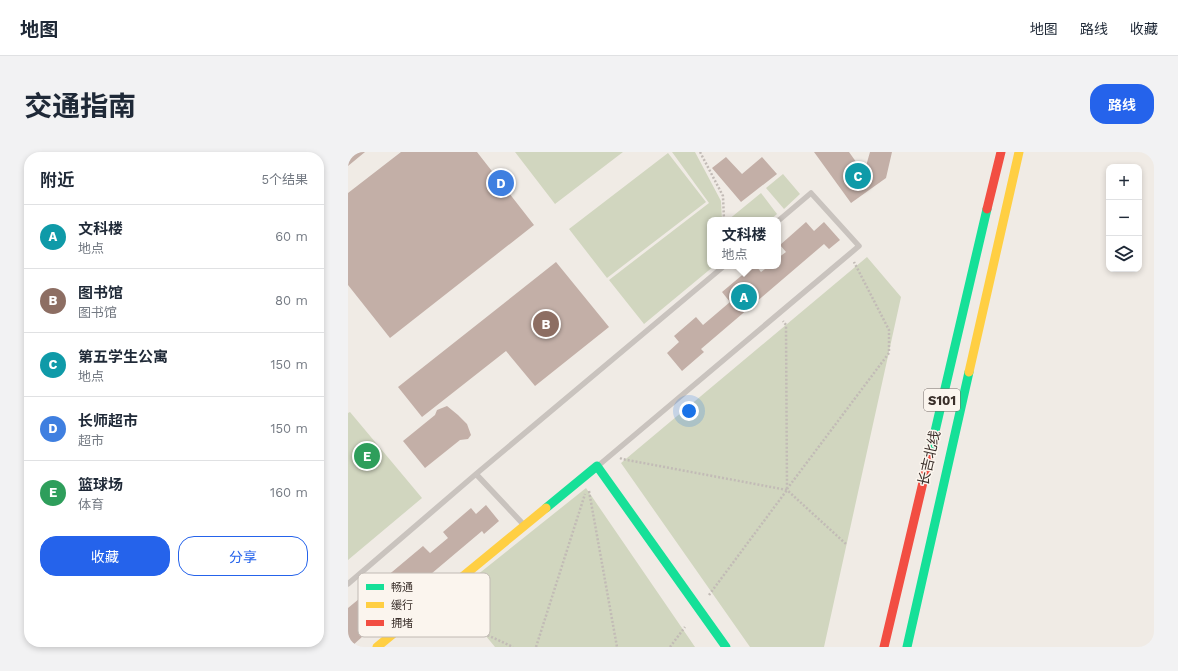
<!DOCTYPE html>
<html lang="zh">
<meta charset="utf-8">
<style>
:root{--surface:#fff;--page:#f2f2f3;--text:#1f2937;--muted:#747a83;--line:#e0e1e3;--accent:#2563eb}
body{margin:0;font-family:"Work Sans","Noto Sans SC",sans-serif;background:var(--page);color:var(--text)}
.controls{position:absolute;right:12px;top:12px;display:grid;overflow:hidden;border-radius:8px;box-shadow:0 2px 6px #0003}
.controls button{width:36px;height:36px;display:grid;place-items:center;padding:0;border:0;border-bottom:1px solid var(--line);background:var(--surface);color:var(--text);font:20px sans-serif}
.you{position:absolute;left:341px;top:259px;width:14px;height:14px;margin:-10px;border:3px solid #fff;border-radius:50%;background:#1a73e8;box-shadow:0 0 0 6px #1a73e833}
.badge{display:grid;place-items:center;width:26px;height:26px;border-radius:50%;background:var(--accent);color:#fff;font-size:13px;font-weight:700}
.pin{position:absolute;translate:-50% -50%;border:2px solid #fff;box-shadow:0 1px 4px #0006}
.popup{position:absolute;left:359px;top:65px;width:74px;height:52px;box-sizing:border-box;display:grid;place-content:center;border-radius:8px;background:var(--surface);filter:drop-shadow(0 1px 3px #0005);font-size:13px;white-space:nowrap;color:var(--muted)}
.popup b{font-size:15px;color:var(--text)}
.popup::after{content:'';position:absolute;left:50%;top:100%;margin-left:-8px;border:8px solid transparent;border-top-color:var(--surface)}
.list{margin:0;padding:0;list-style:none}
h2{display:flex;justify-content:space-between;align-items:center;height:52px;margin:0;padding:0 16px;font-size:17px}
h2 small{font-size:13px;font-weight:400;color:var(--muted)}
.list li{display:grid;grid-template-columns:26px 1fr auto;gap:12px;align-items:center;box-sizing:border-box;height:64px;padding:0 16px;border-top:1px solid var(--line)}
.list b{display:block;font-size:15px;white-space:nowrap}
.list p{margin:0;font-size:13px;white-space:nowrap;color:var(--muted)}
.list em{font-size:13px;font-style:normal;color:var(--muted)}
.actions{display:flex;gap:8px;padding:12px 16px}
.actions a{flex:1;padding:9px 0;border:1px solid var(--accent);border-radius:16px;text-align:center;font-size:14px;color:var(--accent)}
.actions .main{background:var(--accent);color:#fff}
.icon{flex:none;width:22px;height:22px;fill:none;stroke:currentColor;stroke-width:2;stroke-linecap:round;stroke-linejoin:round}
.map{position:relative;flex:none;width:806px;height:495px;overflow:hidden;border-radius:16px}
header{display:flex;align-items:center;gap:24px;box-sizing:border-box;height:56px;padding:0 20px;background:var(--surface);border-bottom:1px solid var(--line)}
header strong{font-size:19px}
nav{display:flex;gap:22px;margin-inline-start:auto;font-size:14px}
.intro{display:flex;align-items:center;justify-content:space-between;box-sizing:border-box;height:96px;padding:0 24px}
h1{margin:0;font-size:28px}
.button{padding:10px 18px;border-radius:16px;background:var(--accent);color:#fff;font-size:14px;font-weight:700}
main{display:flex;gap:24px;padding:0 24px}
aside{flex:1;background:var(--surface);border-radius:16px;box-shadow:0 2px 6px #0003}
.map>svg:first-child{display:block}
.green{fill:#d1d6bf}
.building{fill:#c3afa7}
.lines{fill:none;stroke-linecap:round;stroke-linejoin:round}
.path{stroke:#c2bbb6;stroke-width:2.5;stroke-dasharray:2 2;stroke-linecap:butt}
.lane{stroke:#c9c3be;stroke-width:5.5}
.fast{stroke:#16e098;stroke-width:9}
.slow{stroke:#ffcf43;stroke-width:9}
.jam{stroke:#f24e42;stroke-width:9}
.labels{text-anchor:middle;stroke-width:3;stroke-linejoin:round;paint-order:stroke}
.shield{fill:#fbf5ee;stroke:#756b66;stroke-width:1}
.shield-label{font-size:13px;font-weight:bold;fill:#3b302b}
.street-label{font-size:14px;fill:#3b302b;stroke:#fbf5ee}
.key{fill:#fbf5ee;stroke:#c1bab4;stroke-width:1}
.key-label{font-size:11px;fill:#3b302b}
</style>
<header>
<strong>地图</strong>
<nav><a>地图</a><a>路线</a><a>收藏</a></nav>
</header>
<div class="intro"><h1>交通指南</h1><a class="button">路线</a></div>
<main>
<aside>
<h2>附近<small>5个结果</small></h2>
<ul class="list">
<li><span class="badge" style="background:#0f9aa8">A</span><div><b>文科楼</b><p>地点</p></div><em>60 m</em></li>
<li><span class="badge" style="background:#8d6e63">B</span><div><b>图书馆</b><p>图书馆</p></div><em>80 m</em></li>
<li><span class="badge" style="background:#0f9aa8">C</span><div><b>第五学生公寓</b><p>地点</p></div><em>150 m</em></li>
<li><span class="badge" style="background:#3f7fe0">D</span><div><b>长师超市</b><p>超市</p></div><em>150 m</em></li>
<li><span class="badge" style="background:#2e9e5b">E</span><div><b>篮球场</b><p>体育</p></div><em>160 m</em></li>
</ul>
<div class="actions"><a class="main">收藏</a><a>分享</a></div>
</aside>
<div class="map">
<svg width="806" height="495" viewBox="0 0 806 495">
<rect width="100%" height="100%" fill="#f0ebe5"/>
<path class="green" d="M 167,0 L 275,0 L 207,52 Z
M 324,0 L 347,0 L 373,49 L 374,68 L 362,68 L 362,114 L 366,114 L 296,172 L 261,128 L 361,51 Z
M 320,1 L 358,50 L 259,126 L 221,77 Z
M 435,22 L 452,42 L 436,57 L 418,36 Z
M 413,41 L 429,62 L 422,68 L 380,68 Z
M 519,105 L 553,145 L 476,495 L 402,495 L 273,311 Z
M 2,260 L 74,346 L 0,408 L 0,261 Z
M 238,336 L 347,495 L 147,495 L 104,443 Z"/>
<path class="building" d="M 0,0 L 17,0 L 0,14 Z
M 53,0 L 129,0 L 186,73 L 42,186 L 0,133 L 0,41 Z
M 466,0 L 501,0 L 516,21 L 522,0 L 544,0 L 538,26 L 503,51 Z
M 378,5 L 394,22 L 414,5 L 429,22 L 393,50 L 364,16 Z
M 458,70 L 466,79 L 476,70 L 492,88 L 481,97 L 476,92 L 353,197 L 356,200 L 334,219 L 319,201 L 331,190 L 326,184 L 348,165 L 355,173 L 382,150 L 374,140 L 405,114 L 408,114 L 413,120 L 421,114 L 430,114 L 430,106 L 438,100 L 432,93 Z
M 208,110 L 261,175 L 187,234 L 158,199 L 74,265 L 50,235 Z
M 99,254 L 110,263 L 119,272 L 123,283 L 120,287 L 112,288 L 77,316 L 55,289 L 87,263 L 89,258 Z
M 138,353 L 151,369 L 136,382 L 134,379 L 13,481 L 15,484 L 3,495 L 0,495 L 0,456 L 17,442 L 23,449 L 43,431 L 38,425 L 75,394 L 82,401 L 100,386 L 95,380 L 123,356 L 128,362 Z"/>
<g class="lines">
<path class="path" d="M 352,0 L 375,44 L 376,68
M 272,306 L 274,307 L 439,338 L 498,392
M 439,337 L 541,201 L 541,178 L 506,110
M 241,339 L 269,495
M 361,443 L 439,338 L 438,173 L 435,169
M 124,482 L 135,481 L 165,495
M 188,495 L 237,342
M 322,495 L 337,475"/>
<path class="lane" d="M 251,313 L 511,94 L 463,41 L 430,69
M 176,373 L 128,322 L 376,114
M 0,432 L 128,322"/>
<path class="fast" d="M 581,305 L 639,57
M 198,356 L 249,314 L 378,495
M 559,495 L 621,220"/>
<path class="slow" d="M 621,220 L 671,0
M 29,495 L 198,356"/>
<path class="jam" d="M 639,57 L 653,0
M 536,495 L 581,305"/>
</g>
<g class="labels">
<rect class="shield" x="576" y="237" width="36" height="22" rx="3"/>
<g class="shield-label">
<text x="594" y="253">S101</text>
</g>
<g class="street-label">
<text transform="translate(581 306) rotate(-77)" y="5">长吉北线</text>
</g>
</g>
<rect x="10" y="421" width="132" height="64" rx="6" class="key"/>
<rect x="18" y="432" width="18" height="6" fill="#16e098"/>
<rect x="18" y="450" width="18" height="6" fill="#ffcf43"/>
<rect x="18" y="468" width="18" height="6" fill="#f24e42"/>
<g class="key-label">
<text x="43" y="439">畅通</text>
<text x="43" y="457">缓行</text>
<text x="43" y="475">拥堵</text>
</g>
</svg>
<div class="controls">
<button>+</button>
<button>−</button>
<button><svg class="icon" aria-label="layers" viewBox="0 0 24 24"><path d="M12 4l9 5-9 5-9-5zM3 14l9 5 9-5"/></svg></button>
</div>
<div class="you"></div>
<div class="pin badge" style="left:396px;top:145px;background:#0f9aa8">A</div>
<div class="popup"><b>文科楼</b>地点</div>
<div class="pin badge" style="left:198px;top:172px;background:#8d6e63">B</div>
<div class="pin badge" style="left:510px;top:24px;background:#0f9aa8">C</div>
<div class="pin badge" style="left:153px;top:31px;background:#3f7fe0">D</div>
<div class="pin badge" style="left:19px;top:304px;background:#2e9e5b">E</div>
</div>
</main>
